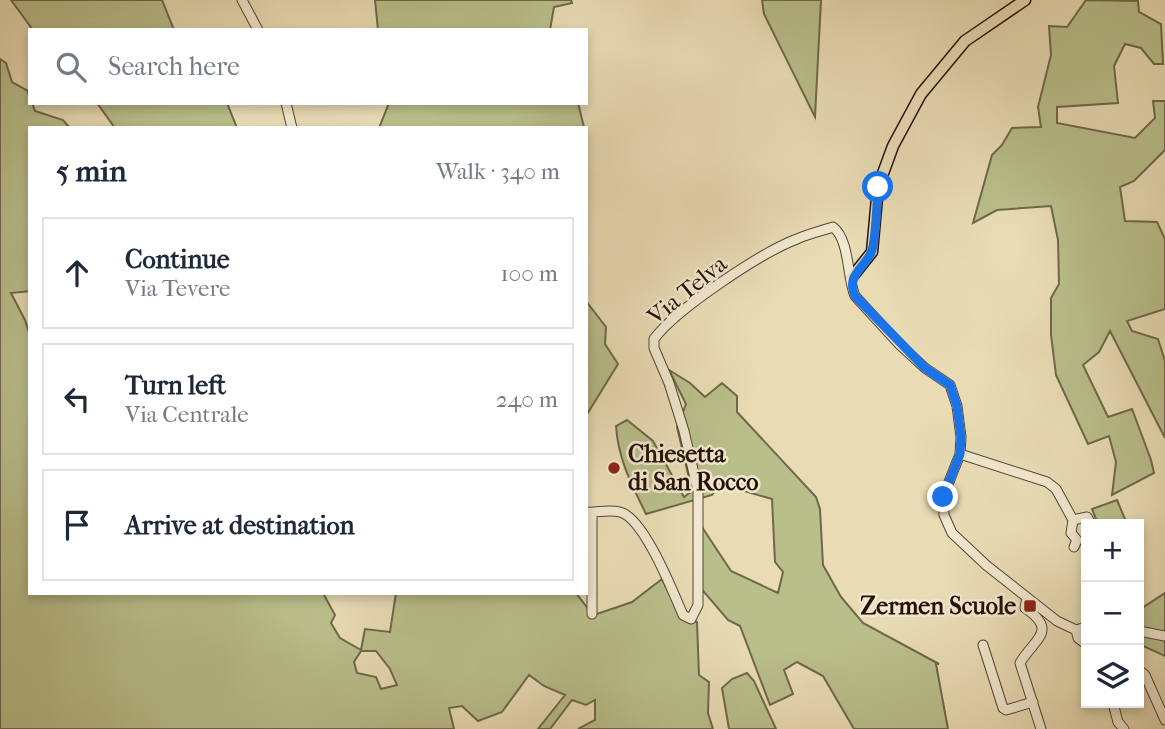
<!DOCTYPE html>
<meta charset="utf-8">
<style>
:root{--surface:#fff;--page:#f6f6f7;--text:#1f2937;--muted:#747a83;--line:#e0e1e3}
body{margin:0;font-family:"IM FELL French Canon",serif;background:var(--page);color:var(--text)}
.controls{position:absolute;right:21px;bottom:21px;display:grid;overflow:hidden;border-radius:0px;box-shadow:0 4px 10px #0003}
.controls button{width:63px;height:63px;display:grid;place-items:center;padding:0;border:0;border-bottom:2px solid var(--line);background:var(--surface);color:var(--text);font:35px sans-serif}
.stop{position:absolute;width:21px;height:21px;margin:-16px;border:5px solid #1a73e8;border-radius:50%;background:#fff}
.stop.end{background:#1a73e8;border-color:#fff;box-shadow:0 2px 7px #0008}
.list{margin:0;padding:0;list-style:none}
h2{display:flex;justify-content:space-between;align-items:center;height:91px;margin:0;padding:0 28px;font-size:30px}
h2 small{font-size:23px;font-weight:400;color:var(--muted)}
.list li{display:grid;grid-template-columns:46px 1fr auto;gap:21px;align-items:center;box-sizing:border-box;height:112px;margin:0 14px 14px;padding:0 14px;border:2px solid var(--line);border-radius:0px}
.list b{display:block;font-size:26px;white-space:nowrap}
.list p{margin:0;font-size:23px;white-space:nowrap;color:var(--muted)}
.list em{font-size:23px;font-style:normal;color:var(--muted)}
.icon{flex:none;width:38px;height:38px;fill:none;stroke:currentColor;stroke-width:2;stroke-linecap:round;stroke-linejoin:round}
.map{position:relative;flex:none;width:1165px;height:729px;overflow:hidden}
.search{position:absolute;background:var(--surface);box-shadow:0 4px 10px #0003;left:28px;top:28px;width:560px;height:77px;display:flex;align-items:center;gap:18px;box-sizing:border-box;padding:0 24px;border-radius:0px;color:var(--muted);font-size:26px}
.panel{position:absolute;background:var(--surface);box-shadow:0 4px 10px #0003;left:28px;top:126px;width:560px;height:469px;border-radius:0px}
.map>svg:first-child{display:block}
.green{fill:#b9bf8b;stroke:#6e684a;stroke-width:2;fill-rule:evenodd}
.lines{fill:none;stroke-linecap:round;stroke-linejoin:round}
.minor-casing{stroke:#554434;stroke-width:11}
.major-casing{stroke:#241209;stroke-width:13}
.minor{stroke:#f1e8cf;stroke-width:9}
.major{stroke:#e9dcb5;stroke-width:10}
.route{stroke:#1a73e8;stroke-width:9}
.poi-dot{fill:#8f2418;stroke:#f1e8cf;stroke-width:2.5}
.labels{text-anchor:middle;stroke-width:5;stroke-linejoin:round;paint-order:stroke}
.street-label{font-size:24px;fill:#241209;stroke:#f1e8cf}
.poi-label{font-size:24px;font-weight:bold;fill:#241209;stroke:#f1e8cf;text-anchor:start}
</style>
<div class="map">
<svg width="1165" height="729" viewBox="0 0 1165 729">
<rect width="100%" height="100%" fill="#e9dcb5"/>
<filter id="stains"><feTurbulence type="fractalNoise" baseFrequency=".00286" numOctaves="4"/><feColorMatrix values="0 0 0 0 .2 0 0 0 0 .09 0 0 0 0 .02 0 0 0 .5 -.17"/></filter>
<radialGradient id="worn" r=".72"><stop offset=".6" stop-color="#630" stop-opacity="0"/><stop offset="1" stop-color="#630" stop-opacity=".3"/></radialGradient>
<path class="green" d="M 11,0 L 162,0 L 174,30 L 33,30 Z
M 375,0 L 571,0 L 572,3 L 554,7 L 550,30 L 378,30 Z
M 762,0 L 821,0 L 815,117 L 764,14 Z
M 1086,0 L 1138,1 L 1139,12 L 1161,24 L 1163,64 L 1154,64 L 1141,48 L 1125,44 L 1114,66 L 1118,103 L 1057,107 L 1057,123 L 1135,138 L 1155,118 L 1153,101 L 1165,101 L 1165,150 L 1134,181 L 1120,187 L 1125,221 L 1157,222 L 1165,239 L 1165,309 L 1127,321 L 1132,331 L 1158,339 L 1165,361 L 1165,438 L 1110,331 L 1099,352 L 1083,365 L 1108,417 L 1132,409 L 1151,460 L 1154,473 L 1112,495 L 1116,462 L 1109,436 L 1088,444 L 1056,375 L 1051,335 L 1051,298 L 1059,284 L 1058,240 L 1051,206 L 997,210 L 973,223 L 992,155 L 1002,145 L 1012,128 L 1041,127 L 1038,107 L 1051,55 L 1049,26 L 1067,27 Z
M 0,59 L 6,63 L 12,82 L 28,91 L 30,103 L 32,103 L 35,111 L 63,120 L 70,128 L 30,128 L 30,291 L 11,293 L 25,320 L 30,335 L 30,593 L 323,593 L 335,615 L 331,623 L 340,638 L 361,650 L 365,629 L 390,632 L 396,593 L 576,593 L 592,614 L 597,614 L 632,602 L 662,579 L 680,615 L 697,622 L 699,675 L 709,682 L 708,713 L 713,729 L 578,729 L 595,720 L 595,700 L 586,705 L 572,700 L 550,729 L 538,729 L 565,695 L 544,686 L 529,675 L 502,712 L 478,721 L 462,706 L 449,708 L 454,729 L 0,729 ZM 361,651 L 376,651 L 390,669 L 397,685 L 381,689 L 376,677 L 357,673 L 354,662 Z
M 97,103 L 227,103 L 237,128 L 115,128 Z
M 389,103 L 578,103 L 584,127 L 379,128 Z
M 586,301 L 606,327 L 605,344 L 618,364 L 586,416 Z
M 669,370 L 690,383 L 705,397 L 722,383 L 737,396 L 737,412 L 816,497 L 820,509 L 823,565 L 841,597 L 863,623 L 939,664 L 936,664 L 948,729 L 854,729 L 823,676 L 797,662 L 784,670 L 793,694 L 770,705 L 740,626 L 728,620 L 698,585 L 698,521 L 731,571 L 778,593 L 783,572 L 775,562 L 772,499 L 720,484 L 712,495 L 646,514 C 632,485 618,459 616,426 L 627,420 L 653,441 L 684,497 L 692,491 L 677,427 L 686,404 Z
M 1117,500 L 1127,524 L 1098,524 L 1092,509 Z
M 1165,593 L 1165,656 L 1139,644 L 1139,610 Z
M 747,673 L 754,681 L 776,729 L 729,729 L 722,688 L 732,679 Z"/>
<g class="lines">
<g class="minor-casing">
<path id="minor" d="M 242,0 L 258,30
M 286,103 L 292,128
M 960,454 L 1047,482 L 1056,489 L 1073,520 L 1071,533 L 1077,540 L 1074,547
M 586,512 C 597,513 609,509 620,512 C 644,518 673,592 683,615 L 691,619 L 698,605 L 698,491 L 684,431 L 669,383 L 654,348 L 654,339 C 675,310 762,252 797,239 C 808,234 821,231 833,227 C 850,240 847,278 855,296 L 900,345 L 925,368 L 950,385 L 957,406 L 961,437 L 960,454 L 943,497 L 944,515 L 952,533 L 986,565 L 1057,621 L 1076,630 L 1086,627
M 1073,520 L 1087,517 L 1091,524
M 1027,598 L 1025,608 C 1059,631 1034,639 1020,663 L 1041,729
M 592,614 L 592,513
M 1076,630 L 1078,638 L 1086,644
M 1139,631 L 1165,636
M 983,645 L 1003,708 L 1006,710 L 1033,702
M 1139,670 L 1145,675 L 1165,720
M 1113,703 L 1118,722 L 1124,729"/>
</g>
<g class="major-casing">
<path id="major" d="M 852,277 L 872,252 L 878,187 L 893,146 L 921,94 L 965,41 L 1025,0"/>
</g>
<use href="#minor" class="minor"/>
<use href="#major" class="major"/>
</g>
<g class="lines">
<path class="route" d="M 878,187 C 877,201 876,242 871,253 C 863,269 846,276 855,296 L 925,368 L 950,385 L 957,406 L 961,437 L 960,454 L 943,497"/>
</g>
<g class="poi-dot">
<circle cx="614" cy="468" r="7"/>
<rect x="1023" y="599" width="14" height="14" rx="3.5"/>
</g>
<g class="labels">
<g class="street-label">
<text transform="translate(687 290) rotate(-39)" y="8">Via Telva</text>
</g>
<g class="poi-label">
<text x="628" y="462">Chiesetta<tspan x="628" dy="28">di San Rocco</tspan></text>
<text x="1016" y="614" text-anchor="end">Zermen Scuole</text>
</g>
</g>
<rect width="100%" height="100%" filter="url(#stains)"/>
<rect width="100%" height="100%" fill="url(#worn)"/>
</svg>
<div class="controls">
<button>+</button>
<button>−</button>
<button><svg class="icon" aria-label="layers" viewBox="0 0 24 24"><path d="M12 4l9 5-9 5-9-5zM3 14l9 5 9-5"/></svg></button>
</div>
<div class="stop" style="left:878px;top:187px"></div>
<div class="stop end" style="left:943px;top:497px"></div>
<div class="search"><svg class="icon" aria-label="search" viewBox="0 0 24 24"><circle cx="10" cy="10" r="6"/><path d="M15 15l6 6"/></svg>Search here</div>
<section class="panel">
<h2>5 min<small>Walk · 340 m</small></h2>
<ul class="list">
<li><svg class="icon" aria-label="ahead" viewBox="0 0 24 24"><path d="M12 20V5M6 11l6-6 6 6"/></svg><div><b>Continue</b><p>Via Tevere</p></div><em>100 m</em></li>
<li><svg class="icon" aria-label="left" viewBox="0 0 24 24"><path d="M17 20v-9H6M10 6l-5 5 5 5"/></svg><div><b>Turn left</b><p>Via Centrale</p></div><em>240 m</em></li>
<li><svg class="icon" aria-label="arrive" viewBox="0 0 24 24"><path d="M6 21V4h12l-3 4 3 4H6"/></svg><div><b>Arrive at destination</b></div></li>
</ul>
</section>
</div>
